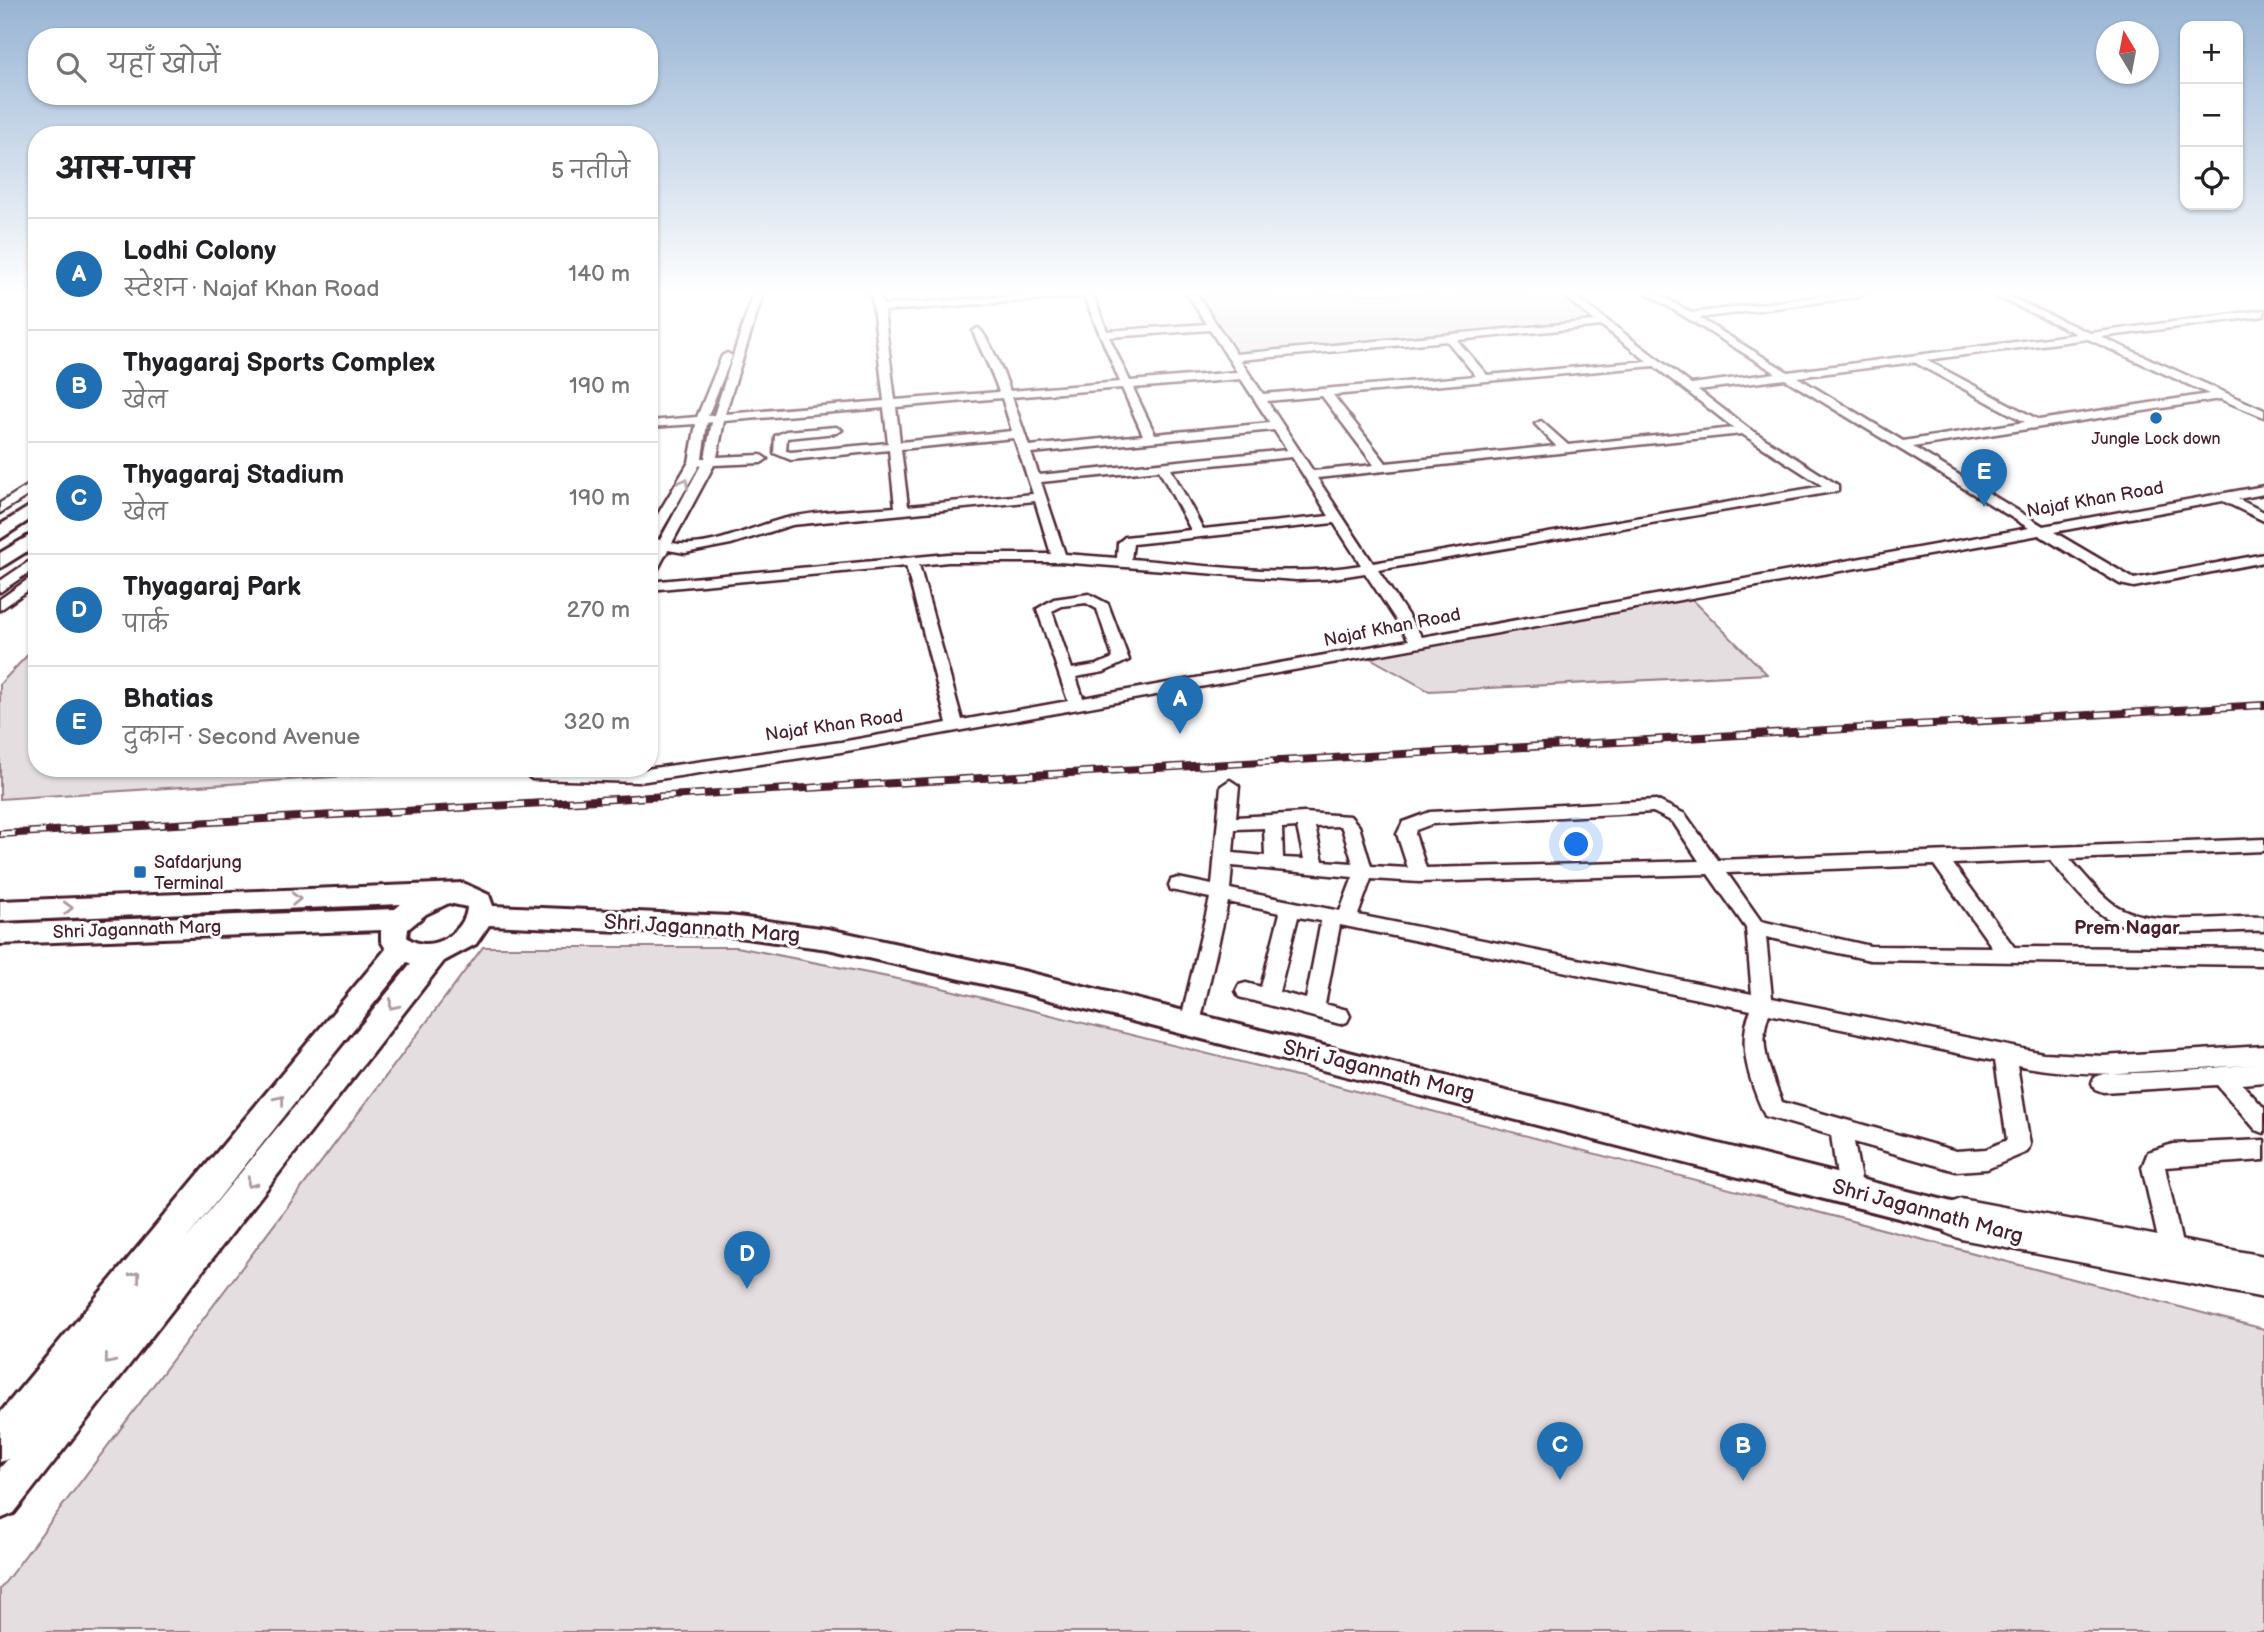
<!DOCTYPE html>
<html lang="hi">
<meta charset="utf-8">
<style>
:root{--surface:#fff;--page:#f2f2f2;--text:#202124;--muted:#757577;--line:#e0e0e0;--accent:#1f6fb2}
body{margin:0;font-family:"Balsamiq Sans","Playpen Sans Deva",sans-serif;background:var(--page);color:var(--text)}
.controls{position:absolute;right:21px;top:21px;display:grid;overflow:hidden;border-radius:14px;box-shadow:0 2px 5px #0004}
.controls button{width:63px;height:63px;display:grid;place-items:center;padding:0;border:0;border-bottom:2px solid var(--line);background:var(--surface);color:var(--text);font:35px sans-serif}
.compass{position:absolute;left:2096px;top:21px;width:63px;height:63px;border-radius:50%;background:var(--surface);box-shadow:0 2px 5px #0004;rotate:350deg}
.you{position:absolute;left:1577px;top:845px;width:24px;height:24px;margin:-18px;border:5px solid #fff;border-radius:50%;background:#1a73e8;box-shadow:0 0 0 10px #1a73e833}
.badge{display:grid;place-items:center;width:46px;height:46px;border-radius:50%;background:var(--accent);color:#fff;font-size:23px;font-weight:700}
.pin{position:absolute;translate:-50% -58px;filter:drop-shadow(0 2px 4px #0008)}
.pin::after{content:'';position:absolute;top:37px;width:24px;height:21px;background:inherit;clip-path:polygon(0 0,100% 0,50% 100%)}
.list{margin:0;padding:0;list-style:none}
h2{display:flex;justify-content:space-between;align-items:center;height:91px;margin:0;padding:0 28px;font-size:30px}
h2 small{font-size:23px;font-weight:400;color:var(--muted)}
.list li{display:grid;grid-template-columns:46px 1fr auto;gap:21px;align-items:center;box-sizing:border-box;height:112px;padding:0 28px;border-top:2px solid var(--line)}
.list b{display:block;font-size:26px;white-space:nowrap}
.list p{margin:0;font-size:23px;white-space:nowrap;color:var(--muted)}
.list em{font-size:23px;font-style:normal;color:var(--muted)}
.icon{flex:none;width:38px;height:38px;fill:none;stroke:currentColor;stroke-width:2;stroke-linecap:round;stroke-linejoin:round}
.map{position:relative;flex:none;width:2264px;height:1632px;overflow:hidden}
.search{position:absolute;background:var(--surface);box-shadow:0 2px 5px #0004;left:28px;top:28px;width:630px;height:77px;display:flex;align-items:center;gap:18px;box-sizing:border-box;padding:0 24px;border-radius:28px;color:var(--muted);font-size:26px}
.panel{position:absolute;background:var(--surface);box-shadow:0 2px 5px #0004;left:28px;top:126px;width:630px;height:651px;border-radius:28px}
.map>svg:first-child{display:block}
.green{fill:#e5dee0;stroke:#987e86;stroke-width:2}
.lines{fill:none;stroke-linecap:round;stroke-linejoin:round}
.street-casing{stroke:#4a1f2b;stroke-width:5}
.secondary-casing{stroke:#4a1f2b;stroke-width:6}
.highway-casing{stroke:#4a1f2b;stroke-width:5}
.street{fill:#fff;fill-rule:evenodd}
.secondary{fill:#fff;fill-rule:evenodd}
.highway{fill:#fff;fill-rule:evenodd}
.rail-casing{stroke:#4a1f2b;stroke-width:8}
.rail{stroke:#fff;stroke-width:5;stroke-dasharray:15;stroke-linecap:butt}
.oneway{stroke:#ae9aa0}
.poi-dot{fill:#1f6fb2;stroke:#fff;stroke-width:2.5}
.labels{text-anchor:middle;stroke-width:6;stroke-linejoin:round;paint-order:stroke}
.far-poi-label{font-size:16px;fill:#4a1f2b;stroke:#fff}
.street-label{font-size:18px;fill:#4a1f2b;stroke:#fff}
.poi-label{font-size:18px;fill:#4a1f2b;stroke:#fff;text-anchor:start}
.neighbourhood-label{font-size:19px;font-weight:bold;fill:#4a1f2b;stroke:#fff}
.near-street-label{font-size:21px;fill:#4a1f2b;stroke:#fff}
</style>
<div class="map">
<svg width="2264" height="1632" viewBox="0 0 2264 1632">
<rect width="100%" height="100%" fill="#fff"/>
<filter id="ink" filterUnits="userSpaceOnUse"><feTurbulence type="fractalNoise" baseFrequency=".0143" numOctaves="2"/><feDisplacementMap in="SourceGraphic" scale="14" xChannelSelector="R" yChannelSelector="G"/><feConvolveMatrix kernelMatrix="1 2 1 2 8 2 1 2 1" color-interpolation-filters="sRGB"/></filter>
<g filter="url(#ink)">
<path class="green" d="M 1194,294 L 1559,294 L 1596,323 L 1236,356 Z
M 1687,594 L 1767,674 L 1429,691 L 1363,654 Z
M 37,645 L 37,768 L 471,768 L 0,799 L 0,684 Z
M 483,947 L 737,947 L 938,987 L 1321,1082 L 2264,1329 L 2264,1632 L 0,1632 L 0,1589 Z"/>
<g class="lines">
<g class="street-casing">
<path id="street" d="M 753,294 L 763,294 L 725,414 L 884,401 L 872,297 L 868,294 L 880,294 L 883,305 L 1040,294 L 1083,294 L 1078,297 L 884,311 L 895,400 L 999,392 C 992,370 981,352 973,331 L 978,328 C 987,333 1006,378 1010,391 L 1120,382 L 1083,294 L 1093,294 L 1107,331 L 1207,324 L 1187,294 L 1197,294 L 1236,354 L 1595,321 L 1561,294 L 1572,294 L 1691,384 L 1776,373 L 1648,294 L 1659,294 L 1691,313 L 1839,294 L 1864,294 L 1859,297 L 1699,318 L 1788,372 L 2077,334 L 1991,294 L 2003,294 L 2090,333 L 2264,310 L 2264,316 L 2101,337 L 2264,410 L 2264,417 L 2220,399 L 1913,447 L 2043,526 L 2264,486 L 2264,494 L 2238,499 L 2264,512 L 2264,521 L 2223,501 L 2054,532 L 2134,579 L 2264,554 L 2264,562 L 2134,587 L 2120,584 L 2039,535 L 841,752 L 639,782 L 532,779 L 518,768 L 639,770 L 841,742 L 947,723 L 906,566 L 649,590 L 649,582 L 948,554 L 1051,554 L 1035,501 L 792,525 L 731,544 L 685,553 L 668,550 L 654,576 L 649,577 L 649,560 L 656,547 L 649,546 L 649,529 L 689,462 L 696,424 L 649,427 L 649,421 L 697,417 L 722,356 L 727,353 L 732,356 L 709,413 L 708,416 L 714,415 ZM 1602,326 L 1647,361 L 1487,375 L 1457,340 ZM 1210,330 L 1237,372 L 1130,381 L 1109,337 ZM 2088,339 L 2209,394 L 2039,420 L 1926,360 ZM 1447,341 L 1476,376 L 1263,394 L 1240,360 ZM 1914,362 L 2025,422 L 1903,441 L 1797,377 ZM 1654,366 L 1734,428 L 1568,445 L 1541,421 L 1535,424 L 1556,446 L 1386,463 L 1333,395 ZM 1241,379 L 1270,423 L 1155,434 L 1133,388 ZM 1785,379 L 2029,528 L 1422,637 L 1378,570 L 1838,491 L 1838,485 L 1748,428 L 1698,390 ZM 1122,388 L 1143,435 L 1029,446 L 1012,397 ZM 1322,396 L 1374,465 L 1313,471 L 1267,401 ZM 1002,398 L 1012,431 L 900,442 L 896,407 ZM 884,408 L 888,443 L 791,452 L 786,451 L 787,438 L 836,433 L 842,430 L 836,427 L 786,431 L 775,436 L 774,453 L 791,460 L 889,450 L 895,507 C 860,510 822,510 787,518 C 751,526 711,550 672,543 L 714,465 L 761,463 L 767,459 L 761,455 L 717,457 L 724,421 ZM 712,422 L 705,458 L 702,458 L 707,423 ZM 1274,430 L 1287,450 L 1039,475 L 1031,453 ZM 1742,434 L 1823,486 L 1373,563 L 1317,478 ZM 1014,438 L 1033,494 L 908,506 L 901,449 ZM 1292,457 L 1329,516 L 1203,529 L 1171,469 ZM 701,465 L 660,540 L 657,539 L 699,466 ZM 1159,470 L 1191,530 L 1125,537 L 1118,543 L 1117,558 L 1065,554 L 1041,482 ZM 1334,523 L 1361,565 C 1285,578 1207,565 1131,559 L 1133,544 ZM 948,562 L 1059,562 L 1296,580 L 1327,579 L 1365,573 L 1409,640 L 1083,698 L 1076,677 L 1104,672 L 1129,660 L 1108,604 L 1089,594 L 1054,599 L 1037,609 L 1068,701 L 962,720 L 919,565 ZM 1086,603 L 1097,609 L 1113,658 L 1096,665 L 1072,669 L 1052,611 L 1062,606 Z
M 37,480 L 37,490 L 0,513 L 0,503 Z
M 37,556 L 37,567 L 0,592 L 0,581 Z
M 37,573 L 37,584 L 0,610 L 0,599 Z
M 1230,780 L 1239,786 L 1236,817 L 1304,813 L 1350,816 L 1359,826 L 1371,866 L 1408,868 L 1397,834 L 1403,822 L 1430,812 L 1656,800 L 1685,814 L 1718,860 L 2264,839 L 2264,851 L 2070,859 C 2083,873 2096,890 2111,902 C 2145,930 2222,915 2264,917 L 2264,931 C 2216,929 2138,944 2098,912 C 2080,898 2065,877 2050,860 L 1953,864 L 2014,947 L 2264,949 L 2264,965 L 1870,960 L 1766,937 L 1772,998 L 2043,1053 L 2103,1056 L 2264,1046 L 2264,1064 C 2183,1069 2098,1082 2017,1065 L 2030,1145 L 2027,1152 L 1987,1169 L 1956,1171 L 1854,1142 L 1863,1191 L 1859,1198 L 1851,1202 L 1843,1198 L 1839,1191 L 1831,1135 L 1765,1116 C 1750,1083 1736,1044 1751,1010 L 1340,925 L 1325,1004 L 1347,1010 L 1350,1016 L 1347,1022 L 1340,1024 L 1239,997 L 1236,991 L 1239,985 L 1246,983 L 1261,987 L 1280,913 L 1228,902 L 1200,1023 L 1197,1029 L 1190,1031 L 1183,1029 L 1180,1023 L 1210,898 L 1171,890 L 1169,885 L 1171,880 L 1178,878 L 1212,885 L 1221,786 ZM 1653,812 L 1673,822 L 1699,861 L 1426,868 L 1415,834 L 1416,830 L 1432,824 ZM 1340,826 L 1342,828 L 1353,863 L 1323,861 L 1315,827 ZM 1297,827 L 1304,859 L 1283,858 L 1282,828 ZM 1264,828 L 1265,856 L 1233,853 L 1235,829 ZM 1934,865 L 1992,947 L 1870,946 L 1761,921 L 1727,873 ZM 1232,866 L 1353,877 L 1340,911 L 1230,889 ZM 1708,874 L 1746,928 L 1752,994 L 1358,915 L 1371,879 L 1419,882 ZM 1298,917 L 1321,921 L 1306,999 L 1279,992 ZM 1769,1014 L 1995,1061 L 2007,1140 L 1986,1149 L 1956,1151 L 1782,1102 C 1771,1073 1757,1044 1769,1014 Z
M 2264,1064 L 2264,1082 L 2242,1084 L 2264,1108 L 2264,1133 L 2256,1130 L 2217,1085 L 2103,1092 L 2095,1089 L 2092,1083 L 2095,1077 L 2103,1074 Z
M 2264,1140 L 2264,1160 L 2165,1167 L 2185,1258 L 2182,1266 L 2173,1269 L 2164,1266 L 2142,1167 L 2148,1152 L 2173,1144 Z"/>
</g>
<g class="secondary-casing">
<path id="secondary" d="M 37,502 L 37,515 L 0,539 L 0,525 Z
M 37,531 L 37,545 L 0,568 L 0,553 Z
M 463,883 L 489,895 L 493,906 L 730,916 L 828,929 L 1023,971 L 1972,1207 L 1984,1211 L 1989,1222 L 1984,1233 L 1972,1237 L 1023,993 L 828,949 L 730,936 L 489,925 L 476,944 L 444,961 L 14,1513 L 0,1519 L 0,1468 L 8,1459 L 0,1462 L 0,1413 L 386,949 L 381,941 L 381,930 L 0,944 L 0,924 L 395,909 L 401,904 L 0,921 L 0,901 ZM 449,903 L 467,907 C 466,933 428,956 407,937 L 408,929 L 426,914 ZM 407,962 L 411,964 L 184,1242 Z"/>
</g>
<g class="highway-casing">
<path id="highway" d="M 1961,1199 L 2264,1256 L 2264,1298 L 1961,1239 L 1946,1233 L 1940,1219 L 1946,1205 Z"/>
</g>
<use href="#street" class="street"/>
<use href="#secondary" class="secondary"/>
<use href="#highway" class="highway"/>
<g class="rail-casing">
<path id="rail" d="M 0,834 L 2264,705"/>
</g>
<use href="#rail" class="rail"/>
</g>
<defs><path id="oneway-chevron" d="M-2-3.5L2.5 0L-2 3.5" fill="none" stroke-width="1.6" stroke-linecap="round" stroke-linejoin="round" transform="scale(1.75)"/></defs>
<g class="oneway">
<use href="#oneway-chevron" transform="translate(684 483) rotate(-61)"/>
<use href="#oneway-chevron" transform="translate(296 899) rotate(-2)"/>
<use href="#oneway-chevron" transform="translate(68 908) rotate(-2)"/>
<use href="#oneway-chevron" transform="translate(393 1005) rotate(129)"/>
<use href="#oneway-chevron" transform="translate(280 1100) rotate(-51)"/>
<use href="#oneway-chevron" transform="translate(251 1183) rotate(129)"/>
<use href="#oneway-chevron" transform="translate(136 1276) rotate(-51)"/>
<use href="#oneway-chevron" transform="translate(109 1360) rotate(129)"/>
</g>
</g>
<linearGradient id="sky" x2="0" y2="1"><stop stop-color="#98b4d4"/><stop offset="0.56" stop-color="#fff"/><stop offset="1" stop-color="#fff" stop-opacity="0"/></linearGradient>
<rect width="2264" height="522" fill="url(#sky)"/>
<g class="poi-dot">
<circle cx="2156" cy="418" r="7"/>
<rect x="133" y="865" width="14" height="14" rx="3.5"/>
</g>
<g class="labels">
<g class="far-poi-label">
<text x="2156" y="444">Jungle Lock down</text>
</g>
<g class="street-label">
<text transform="translate(2095 499) rotate(-10)" y="6">Najaf Khan Road</text>
<text transform="translate(1392 627) rotate(-11)" y="6">Najaf Khan Road</text>
<text transform="translate(834 725) rotate(-8)" y="6">Najaf Khan Road</text>
<text transform="translate(137 929) rotate(-2)" y="6">Shri Jagannath Marg</text>
</g>
<g class="poi-label">
<text x="154" y="868">Safdarjung<tspan x="154" dy="21">Terminal</tspan></text>
</g>
<g class="neighbourhood-label">
<text x="2127" y="934">Prem Nagar</text>
</g>
<g class="near-street-label">
<text transform="translate(702 928) rotate(4)" y="7">Shri Jagannath Marg</text>
<text transform="translate(1379 1070) rotate(14)" y="7">Shri Jagannath Marg</text>
<text transform="translate(1928 1211) rotate(15)" y="7">Shri Jagannath Marg</text>
</g>
</g>
</svg>
<div class="controls">
<button>+</button>
<button>−</button>
<button><svg class="icon" aria-label="locate" viewBox="0 0 24 24"><circle cx="12" cy="12" r="6"/><path d="M12 2v4M12 18v4M2 12h4M18 12h4"/></svg></button>
</div>
<svg class="compass" viewBox="-18 -18 36 36"><path d="M0-13l5 13h-10z" fill="#e53935"/><path d="M0 13l5-13h-10z" fill="#757577"/></svg>
<div class="you"></div>
<div class="pin badge" style="left:1180px;top:734px">A</div>
<div class="pin badge" style="left:1743px;top:1481px">B</div>
<div class="pin badge" style="left:1560px;top:1480px">C</div>
<div class="pin badge" style="left:747px;top:1289px">D</div>
<div class="pin badge" style="left:1984px;top:507px">E</div>
<div class="search"><svg class="icon" aria-label="search" viewBox="0 0 24 24"><circle cx="10" cy="10" r="6"/><path d="M15 15l6 6"/></svg>यहाँ खोजें</div>
<section class="panel">
<h2>आस-पास<small>5 नतीजे</small></h2>
<ul class="list">
<li><span class="badge">A</span><div><b>Lodhi Colony</b><p>स्टेशन · Najaf Khan Road</p></div><em>140 m</em></li>
<li><span class="badge">B</span><div><b>Thyagaraj Sports Complex</b><p>खेल</p></div><em>190 m</em></li>
<li><span class="badge">C</span><div><b>Thyagaraj Stadium</b><p>खेल</p></div><em>190 m</em></li>
<li><span class="badge">D</span><div><b>Thyagaraj Park</b><p>पार्क</p></div><em>270 m</em></li>
<li><span class="badge">E</span><div><b>Bhatias</b><p>दुकान · Second Avenue</p></div><em>320 m</em></li>
</ul>
</section>
</div>
